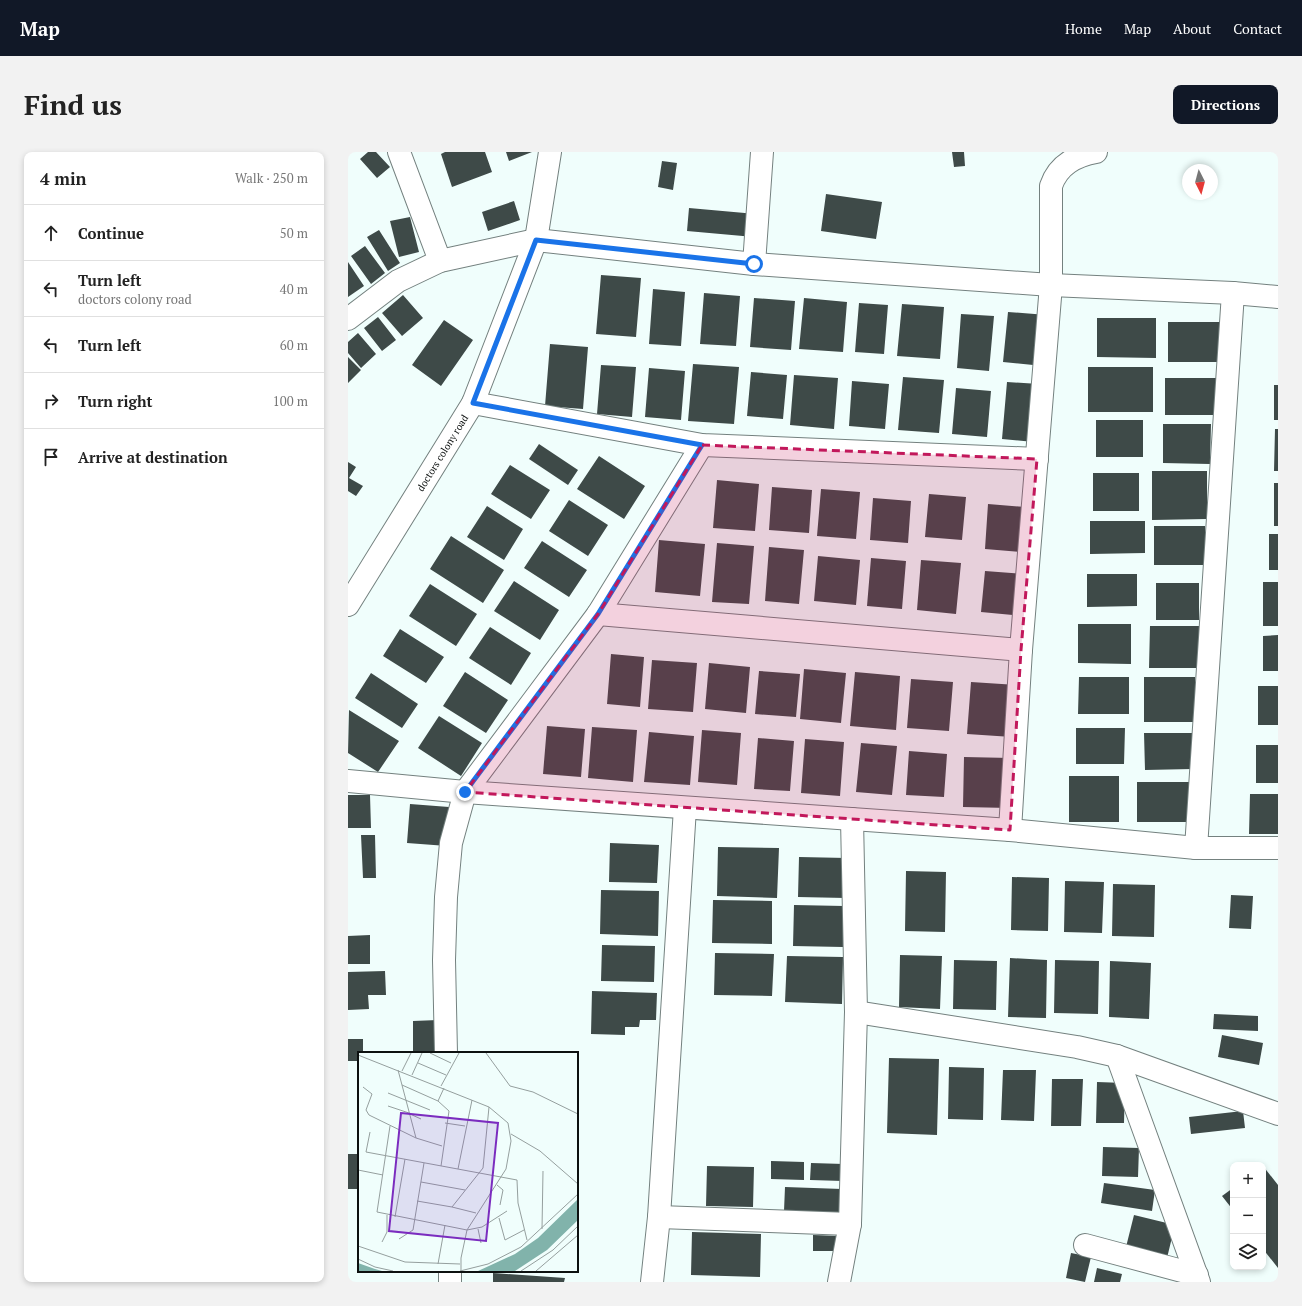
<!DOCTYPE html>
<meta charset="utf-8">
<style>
:root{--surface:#fff;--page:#f2f2f2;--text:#222;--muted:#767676;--line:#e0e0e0;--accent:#111827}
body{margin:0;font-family:"PT Serif",serif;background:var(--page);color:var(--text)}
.controls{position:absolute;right:12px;bottom:12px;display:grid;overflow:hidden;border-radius:8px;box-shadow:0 2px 6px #0003}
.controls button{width:36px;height:36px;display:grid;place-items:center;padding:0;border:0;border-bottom:1px solid var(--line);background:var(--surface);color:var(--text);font:20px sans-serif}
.compass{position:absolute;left:834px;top:12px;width:36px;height:36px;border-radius:50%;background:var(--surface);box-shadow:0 2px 6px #0003;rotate:174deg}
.stop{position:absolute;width:12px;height:12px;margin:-9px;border:3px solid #1a73e8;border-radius:50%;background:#fff}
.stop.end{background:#1a73e8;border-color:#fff;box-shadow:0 1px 4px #0008}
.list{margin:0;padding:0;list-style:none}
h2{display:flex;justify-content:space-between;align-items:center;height:52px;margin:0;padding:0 16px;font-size:17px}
h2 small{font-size:13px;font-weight:400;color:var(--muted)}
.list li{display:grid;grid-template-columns:26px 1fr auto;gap:12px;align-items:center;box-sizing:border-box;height:56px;padding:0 16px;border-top:1px solid var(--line)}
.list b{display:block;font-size:15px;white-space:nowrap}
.list p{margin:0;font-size:13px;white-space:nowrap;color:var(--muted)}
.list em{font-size:13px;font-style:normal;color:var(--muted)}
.icon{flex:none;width:22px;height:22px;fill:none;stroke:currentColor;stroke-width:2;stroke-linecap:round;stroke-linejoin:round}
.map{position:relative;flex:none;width:930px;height:1130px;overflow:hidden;border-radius:8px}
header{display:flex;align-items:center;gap:24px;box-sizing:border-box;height:56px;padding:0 20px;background:var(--accent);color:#fff}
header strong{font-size:19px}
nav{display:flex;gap:22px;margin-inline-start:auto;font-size:14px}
.intro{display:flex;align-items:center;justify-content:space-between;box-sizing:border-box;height:96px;padding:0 24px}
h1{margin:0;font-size:28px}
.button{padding:10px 18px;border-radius:8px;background:var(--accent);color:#fff;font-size:14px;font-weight:700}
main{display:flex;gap:24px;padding:0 24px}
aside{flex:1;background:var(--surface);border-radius:8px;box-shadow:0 2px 6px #0003}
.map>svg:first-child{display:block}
.building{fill:#3e4a48}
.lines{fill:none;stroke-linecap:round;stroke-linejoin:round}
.minor-casing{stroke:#74817f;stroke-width:24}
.minor{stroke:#fff;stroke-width:22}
.route{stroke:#1a73e8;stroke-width:5}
.marked{fill:#c2185b;fill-opacity:0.2;stroke:#c2185b;stroke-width:3;stroke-dasharray:8 5;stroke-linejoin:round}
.labels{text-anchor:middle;stroke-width:4;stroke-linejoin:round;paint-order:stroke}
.street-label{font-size:10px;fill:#0d1110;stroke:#f0fefc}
.inset-road{fill:none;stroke:#959f9e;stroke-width:1}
.view{fill:#7b2cbf;fill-opacity:0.15;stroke:#7b2cbf;stroke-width:2}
.inset-edge{fill:none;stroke:#0d1110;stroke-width:2}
</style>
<header>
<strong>Map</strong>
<nav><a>Home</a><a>Map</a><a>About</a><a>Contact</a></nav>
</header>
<div class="intro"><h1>Find us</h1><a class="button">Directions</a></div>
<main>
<aside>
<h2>4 min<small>Walk · 250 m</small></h2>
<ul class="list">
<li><svg class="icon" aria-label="ahead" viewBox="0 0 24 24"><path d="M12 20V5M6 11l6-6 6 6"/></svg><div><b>Continue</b></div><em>50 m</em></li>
<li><svg class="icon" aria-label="left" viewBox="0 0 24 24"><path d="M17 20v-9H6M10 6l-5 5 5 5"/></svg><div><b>Turn left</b><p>doctors colony road</p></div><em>40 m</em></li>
<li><svg class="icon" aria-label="left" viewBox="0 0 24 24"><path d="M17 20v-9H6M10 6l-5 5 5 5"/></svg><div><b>Turn left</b></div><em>60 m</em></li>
<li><svg class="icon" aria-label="right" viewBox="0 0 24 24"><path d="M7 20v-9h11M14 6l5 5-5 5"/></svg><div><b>Turn right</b></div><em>100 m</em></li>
<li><svg class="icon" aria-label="arrive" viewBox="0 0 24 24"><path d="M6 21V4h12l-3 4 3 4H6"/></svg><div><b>Arrive at destination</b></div></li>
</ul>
</aside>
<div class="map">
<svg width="930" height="1130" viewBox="0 0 930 1130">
<rect width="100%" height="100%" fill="#f0fefc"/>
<path class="building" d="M 20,0 L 28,0 L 42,15 L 29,26 L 12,7 Z
M 97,0 L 137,0 L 144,20 L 104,35 L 93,2 Z
M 158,0 L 184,0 L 161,9 Z
M 604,0 L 616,0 L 617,14 L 606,15 Z
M 314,9 L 329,11 L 325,38 L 310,35 Z
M 478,42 L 534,50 L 528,87 L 473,79 Z
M 166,49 L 172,68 L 140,79 L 134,60 Z
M 341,56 L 408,62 L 406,85 L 339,79 Z
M 62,65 L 71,100 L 51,105 L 42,69 Z
M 31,78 L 52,111 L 40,119 L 19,85 Z
M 17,94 L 37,121 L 23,132 L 3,104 Z
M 0,110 L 16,134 L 0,145 Z
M 253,123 L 293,126 L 288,185 L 248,182 Z
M 305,137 L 337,140 L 333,194 L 301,192 Z
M 356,141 L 392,144 L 388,194 L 352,192 Z
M 55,143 L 75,166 L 54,184 L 34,161 Z
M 406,146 L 447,149 L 443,198 L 402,195 Z
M 456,146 L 499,150 L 495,200 L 451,197 Z
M 511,151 L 540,153 L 536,202 L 507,200 Z
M 554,152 L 596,155 L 592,207 L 549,204 Z
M 660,160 L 699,163 L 695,214 L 655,210 Z
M 613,162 L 646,164 L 641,219 L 609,216 Z
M 30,165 L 48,188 L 34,199 L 16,176 Z
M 749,166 L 808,166 L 808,206 L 749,205 Z
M 96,168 L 125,188 L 93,234 L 64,213 Z
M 820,170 L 879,170 L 879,210 L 820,210 Z
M 10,181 L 28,202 L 13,216 L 0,201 L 0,190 Z
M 202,192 L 240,195 L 235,257 L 197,254 Z
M 0,205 L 13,218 L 0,231 Z
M 345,212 L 391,215 L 386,272 L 340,269 Z
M 253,213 L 288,215 L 284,265 L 249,262 Z
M 740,215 L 805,215 L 805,260 L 740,260 Z
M 301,216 L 337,219 L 333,268 L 297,265 Z
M 403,220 L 439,223 L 435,267 L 399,264 Z
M 446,223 L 490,226 L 486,277 L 442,273 Z
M 555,225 L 596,228 L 591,281 L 550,278 Z
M 817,226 L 871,226 L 871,263 L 817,263 Z
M 504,229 L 541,232 L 537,277 L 501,274 Z
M 659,230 L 691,232 L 686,290 L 654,287 Z
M 926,233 L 930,233 L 930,268 L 926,268 Z
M 608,236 L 643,239 L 639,285 L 604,282 Z
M 748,268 L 795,268 L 795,305 L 748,305 Z
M 815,272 L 863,272 L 862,312 L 815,311 Z
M 927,277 L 930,277 L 930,319 L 926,319 Z
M 191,292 L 230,318 L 220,333 L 181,307 Z
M 251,304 L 297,334 L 276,367 L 229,337 Z
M 0,310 L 8,315 L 1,326 L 15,334 L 8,344 L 0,339 Z
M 162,313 L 202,338 L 183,367 L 143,342 Z
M 804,319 L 859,319 L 859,367 L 804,368 Z
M 745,321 L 791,321 L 791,359 L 745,359 Z
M 369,328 L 411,332 L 407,379 L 365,376 Z
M 926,331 L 930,331 L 930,374 L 926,374 Z
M 424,335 L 464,338 L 461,381 L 421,378 Z
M 473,337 L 512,340 L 508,387 L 469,384 Z
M 581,342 L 618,345 L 614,388 L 577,385 Z
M 525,346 L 563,349 L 560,391 L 522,388 Z
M 221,348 L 260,373 L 240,404 L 201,379 Z
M 640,352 L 677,355 L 673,400 L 637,397 Z
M 139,354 L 175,377 L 156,408 L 119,385 Z
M 742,369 L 797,369 L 797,401 L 742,402 Z
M 806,374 L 857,374 L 857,413 L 806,413 Z
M 921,382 L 930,382 L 930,418 L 921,418 Z
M 103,384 L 156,418 L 135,451 L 82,417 Z
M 311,388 L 357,392 L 352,444 L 307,440 Z
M 194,389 L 239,418 L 221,445 L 176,416 Z
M 369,391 L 406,394 L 401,452 L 364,450 Z
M 421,395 L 456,398 L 451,452 L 417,449 Z
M 470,404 L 512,408 L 508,453 L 466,449 Z
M 523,406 L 558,409 L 554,457 L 519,454 Z
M 573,408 L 613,411 L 608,462 L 569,458 Z
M 637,419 L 678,422 L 674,464 L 633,460 Z
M 739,422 L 789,422 L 789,454 L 739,455 Z
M 166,429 L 211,458 L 192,488 L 146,459 Z
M 915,430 L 930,430 L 930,474 L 915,474 Z
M 808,431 L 851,431 L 851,468 L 808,468 Z
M 82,432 L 129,462 L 108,494 L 61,464 Z
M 730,472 L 783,472 L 783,512 L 730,511 Z
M 802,474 L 856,474 L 856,516 L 801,516 Z
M 142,475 L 183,501 L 163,533 L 121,506 Z
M 52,477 L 96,505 L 78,531 L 35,504 Z
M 930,483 L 930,519 L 915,519 L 915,484 Z
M 263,502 L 296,505 L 292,555 L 259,552 Z
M 304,508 L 349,511 L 345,560 L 300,557 Z
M 361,511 L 402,515 L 398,561 L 357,557 Z
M 456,517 L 498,521 L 493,571 L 452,567 Z
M 411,519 L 452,522 L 448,565 L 407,562 Z
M 117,520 L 160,548 L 138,581 L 95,554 Z
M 507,520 L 552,524 L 548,578 L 502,574 Z
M 23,521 L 70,552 L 54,576 L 7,546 Z
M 731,525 L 781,525 L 781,562 L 730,562 Z
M 796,525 L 847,525 L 847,570 L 796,570 Z
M 563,527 L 605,530 L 601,579 L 559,576 Z
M 623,530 L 669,533 L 664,585 L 619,582 Z
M 910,534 L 930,534 L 930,573 L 910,573 Z
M 1,558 L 51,589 L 30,620 L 0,601 Z
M 91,564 L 134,591 L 113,624 L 70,596 Z
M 199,574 L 237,577 L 233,625 L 195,622 Z
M 244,575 L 289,578 L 285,630 L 240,626 Z
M 728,576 L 777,576 L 776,612 L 728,612 Z
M 354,578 L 393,581 L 389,633 L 350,630 Z
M 301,580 L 346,584 L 342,633 L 296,630 Z
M 796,581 L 844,581 L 844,617 L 797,618 Z
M 410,586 L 446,589 L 442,639 L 406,637 Z
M 457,587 L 496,590 L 492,644 L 453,641 Z
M 513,591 L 549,594 L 544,643 L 508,640 Z
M 908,593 L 930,593 L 930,631 L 908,631 Z
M 561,599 L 599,602 L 596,645 L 558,643 Z
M 616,605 L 663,606 L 662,656 L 615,655 Z
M 721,624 L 771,624 L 771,670 L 721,670 Z
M 789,630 L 845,630 L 845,670 L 789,670 Z
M 902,642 L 930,642 L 930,682 L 901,682 Z
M 0,643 L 22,643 L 23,676 L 0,676 Z
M 62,652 L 101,655 L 99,694 L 59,691 Z
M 13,683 L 27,683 L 28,726 L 15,726 Z
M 262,691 L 311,693 L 309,731 L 261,730 Z
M 370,695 L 431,696 L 429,746 L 369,744 Z
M 451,705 L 499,706 L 498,746 L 450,745 Z
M 558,719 L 598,720 L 597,780 L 557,779 Z
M 664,725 L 701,726 L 700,779 L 663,778 Z
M 717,729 L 756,730 L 754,781 L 716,780 Z
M 765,732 L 807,733 L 806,785 L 764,784 Z
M 253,738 L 311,739 L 310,784 L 252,782 Z
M 883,743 L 905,744 L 903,777 L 881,776 Z
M 365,748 L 424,749 L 424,792 L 364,791 Z
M 446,753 L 496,754 L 495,795 L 445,794 Z
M 22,783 L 22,812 L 0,812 L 0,784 Z
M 254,793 L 307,794 L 306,830 L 253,829 Z
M 367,801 L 426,802 L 424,844 L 366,843 Z
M 552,803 L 594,804 L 592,857 L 551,855 Z
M 439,804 L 495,805 L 494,852 L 437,850 Z
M 662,806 L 699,808 L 698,866 L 660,865 Z
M 606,808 L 649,809 L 648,858 L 605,857 Z
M 707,808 L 751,809 L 750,862 L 706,861 Z
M 762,809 L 803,811 L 801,867 L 761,865 Z
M 37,819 L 38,843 L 20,843 L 21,857 L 0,858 L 0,820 Z
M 244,839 L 309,841 L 308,868 L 292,868 L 291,875 L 277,875 L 277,883 L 243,882 Z
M 866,862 L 910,864 L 910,879 L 865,877 Z
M 90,868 L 91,901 L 65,901 L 65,869 Z
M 874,883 L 915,891 L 911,913 L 870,905 Z
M 0,887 L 15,887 L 15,901 L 11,901 L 11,909 L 0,909 Z
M 541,906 L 591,907 L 589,983 L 539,981 Z
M 601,915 L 636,916 L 635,968 L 600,967 Z
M 655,918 L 688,918 L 686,969 L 653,968 Z
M 704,927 L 735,927 L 733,974 L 703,974 Z
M 749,930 L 777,931 L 776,971 L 748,971 Z
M 895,959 L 897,976 L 843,982 L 841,965 Z
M 755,995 L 791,996 L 790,1025 L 754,1024 Z
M 0,1002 L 11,1002 L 11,1037 L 0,1037 Z
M 423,1009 L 456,1010 L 456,1028 L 423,1027 Z
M 463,1011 L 496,1012 L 495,1029 L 462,1028 Z
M 359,1014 L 406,1015 L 405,1055 L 358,1054 Z
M 915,1014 L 930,1033 L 930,1116 L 915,1097 Z
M 756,1031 L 807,1038 L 804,1059 L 753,1051 Z
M 437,1035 L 494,1037 L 494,1061 L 436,1059 Z
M 885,1036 L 885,1058 L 874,1044 Z
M 786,1063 L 827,1073 L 819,1106 L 778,1095 Z
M 344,1080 L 413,1082 L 412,1125 L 343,1123 Z
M 465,1083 L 493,1084 L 492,1099 L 465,1099 Z
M 723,1101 L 743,1105 L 737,1130 L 718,1126 Z
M 749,1116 L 774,1122 L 772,1130 L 746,1130 Z
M 145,1121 L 217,1126 L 216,1130 L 145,1130 Z"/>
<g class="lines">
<g class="minor-casing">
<g id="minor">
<path d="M 51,0 L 92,109"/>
<path d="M 406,112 L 414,0"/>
<path d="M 0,167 L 50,129 L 92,109 L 188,88 L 406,112 L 703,133 L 885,141 L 930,145"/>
<path d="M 125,251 L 354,293 L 689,307"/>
<path id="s1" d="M 0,453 L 125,251 L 188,88 L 202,0"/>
<path d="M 250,462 L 673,498"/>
<path d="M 0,629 L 117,640 L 662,678 L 848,696 L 930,696"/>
<path d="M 662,678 L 673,498 L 703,133 L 703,34 C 710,13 727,4 748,0"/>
<path d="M 848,696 L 885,141"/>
<path d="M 508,860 L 729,895 L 769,904 L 930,962"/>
<path d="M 98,901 L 96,808 L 98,745 L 103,691 L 117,640 L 250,462 L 354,293"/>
<path d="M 769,904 L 851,1130"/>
<path d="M 311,1065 L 502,1072"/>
<path d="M 737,1093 L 849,1123"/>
<path d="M 102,1119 L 102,1130"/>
<path d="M 304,1130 L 311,1065 L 337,656"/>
<path d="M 491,1130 L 502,1072 L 508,860 L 504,667"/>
</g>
</g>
<use href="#minor" class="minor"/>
</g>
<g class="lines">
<path class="route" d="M 117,640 L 250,462 L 354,293 L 125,251 L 188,88 L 406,112"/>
</g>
<path class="marked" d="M 354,293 L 689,307 L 673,498 L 662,678 L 117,640 L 250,462 Z"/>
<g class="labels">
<g class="street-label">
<text dy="4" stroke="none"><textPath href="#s1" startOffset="179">doctors colony road</textPath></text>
</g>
</g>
<g transform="translate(10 900)">
<rect width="220" height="220" fill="#f0fefc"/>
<path d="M 220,147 L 220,168 L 189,198 L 157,219 L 120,219 L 157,202 L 180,186 ZM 0,211 L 17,217 L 24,219 L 0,219 Z" fill="#81b3ab"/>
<path class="inset-road" d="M 72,1 L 93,11M 128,1 L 152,34 L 175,40 L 220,62M 0,3 L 131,55 L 150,71 L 153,89 L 148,117 L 109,178 L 103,206 L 103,219M 60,11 L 88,23M 40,18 L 58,86M 44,19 L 53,1M 54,23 L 64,1M 44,33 L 80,49M 83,34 L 101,1M 5,35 L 14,42 L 8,58 L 11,63 L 58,86 L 84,94M 30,41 L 72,58M 30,54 L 51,61M 52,62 L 63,67M 87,71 L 107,74M 32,74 L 19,160 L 109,178 L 124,175 L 149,159M 12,80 L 8,100 L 159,128 L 160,151 L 169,188M 153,82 L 182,99 L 220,132M 83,114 L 91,59 L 80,49 L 86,36M 100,117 L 114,48M 0,118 L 25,123M 63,130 L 107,138M 139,133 L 145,138 L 142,153M 59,149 L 94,155 L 118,161M 94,155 L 125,116 L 131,55M 37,165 L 47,107M 141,166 L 147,188 L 166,178M 120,177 L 123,191M 184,177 L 185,119M 41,187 L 55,178 L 66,111M 24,190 L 29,180 L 29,163M 0,194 L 47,210 L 102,212M 0,207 L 17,215 L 35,219M 80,212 L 87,173M 102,219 L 130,212 L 163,195 L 220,142M 163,219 L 195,198 L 220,174M 178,219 L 220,183"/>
<path class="view" d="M 43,61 L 140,71 L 128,189 L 31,179 Z"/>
<rect width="220" height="220" class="inset-edge"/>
</g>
</svg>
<div class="controls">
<button>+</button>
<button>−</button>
<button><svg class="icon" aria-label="layers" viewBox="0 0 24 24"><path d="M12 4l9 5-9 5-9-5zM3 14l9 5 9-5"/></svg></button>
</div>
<svg class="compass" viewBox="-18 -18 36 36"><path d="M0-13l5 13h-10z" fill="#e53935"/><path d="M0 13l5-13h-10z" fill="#767676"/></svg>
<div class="stop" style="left:406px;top:112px"></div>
<div class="stop end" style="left:117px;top:640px"></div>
</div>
</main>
